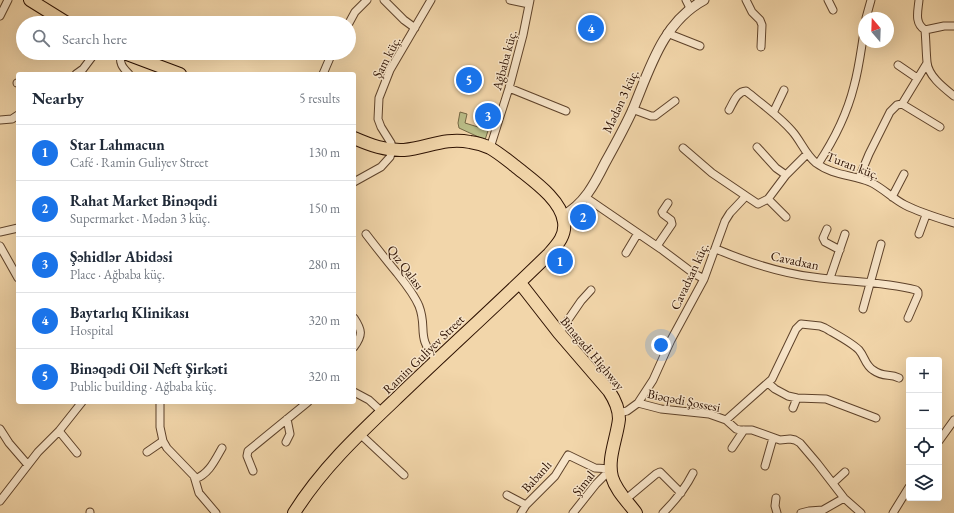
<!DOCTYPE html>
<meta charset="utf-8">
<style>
:root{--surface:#fff;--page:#f2f2f3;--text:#1f2937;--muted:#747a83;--line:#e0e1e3;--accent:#1a73e8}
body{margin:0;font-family:"EB Garamond",serif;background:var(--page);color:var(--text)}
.controls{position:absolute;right:12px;bottom:12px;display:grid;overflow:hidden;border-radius:4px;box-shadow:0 4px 16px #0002}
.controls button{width:36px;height:36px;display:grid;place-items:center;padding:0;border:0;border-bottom:1px solid var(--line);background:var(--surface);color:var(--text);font:20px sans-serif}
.compass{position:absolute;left:858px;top:12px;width:36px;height:36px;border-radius:50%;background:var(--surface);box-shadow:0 4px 16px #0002;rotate:341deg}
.you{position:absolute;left:661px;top:345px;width:14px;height:14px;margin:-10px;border:3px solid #fff;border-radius:50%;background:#1a73e8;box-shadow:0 0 0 6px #1a73e833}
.badge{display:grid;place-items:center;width:26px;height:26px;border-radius:50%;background:var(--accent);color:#fff;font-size:13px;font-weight:700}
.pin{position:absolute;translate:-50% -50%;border:2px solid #fff;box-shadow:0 1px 4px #0006}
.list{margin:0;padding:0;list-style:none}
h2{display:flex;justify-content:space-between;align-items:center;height:52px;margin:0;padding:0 16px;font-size:17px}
h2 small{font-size:13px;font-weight:400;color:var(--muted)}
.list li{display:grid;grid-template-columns:26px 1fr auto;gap:12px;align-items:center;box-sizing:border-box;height:56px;padding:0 16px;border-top:1px solid var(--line)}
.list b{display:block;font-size:15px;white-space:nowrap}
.list p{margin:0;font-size:13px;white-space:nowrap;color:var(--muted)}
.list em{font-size:13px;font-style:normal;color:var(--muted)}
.icon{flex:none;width:22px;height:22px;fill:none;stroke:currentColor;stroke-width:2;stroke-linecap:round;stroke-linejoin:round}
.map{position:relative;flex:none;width:954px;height:513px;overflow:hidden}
.search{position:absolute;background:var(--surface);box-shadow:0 4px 16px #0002;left:16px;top:16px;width:340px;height:44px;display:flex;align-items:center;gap:10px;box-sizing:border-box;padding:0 14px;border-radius:22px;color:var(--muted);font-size:15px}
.panel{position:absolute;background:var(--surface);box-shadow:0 4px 16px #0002;left:16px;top:72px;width:340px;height:332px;border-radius:4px}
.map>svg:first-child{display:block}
.green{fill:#babe88;stroke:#736744}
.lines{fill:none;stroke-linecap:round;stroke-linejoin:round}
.minor-casing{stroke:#5e422a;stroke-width:9}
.tertiary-casing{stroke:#5e422a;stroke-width:11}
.primary-casing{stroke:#2c1000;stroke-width:14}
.minor{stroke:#f7e4c8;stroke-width:7}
.tertiary{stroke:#f7e4c8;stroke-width:9}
.primary{stroke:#f2d6aa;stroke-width:12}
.labels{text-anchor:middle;stroke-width:3;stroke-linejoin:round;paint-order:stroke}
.street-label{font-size:13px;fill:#2c1000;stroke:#f7e4c8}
</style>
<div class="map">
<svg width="954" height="513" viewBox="0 0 954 513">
<rect width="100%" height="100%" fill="#f2d6aa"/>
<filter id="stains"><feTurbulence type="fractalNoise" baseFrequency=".005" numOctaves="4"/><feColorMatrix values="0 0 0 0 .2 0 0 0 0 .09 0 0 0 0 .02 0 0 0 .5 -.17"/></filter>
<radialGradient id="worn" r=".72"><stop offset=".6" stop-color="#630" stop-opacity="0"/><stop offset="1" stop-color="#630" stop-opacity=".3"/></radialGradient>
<path class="green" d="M 486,104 L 496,106 L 485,140 L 459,128 L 458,123 L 460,112 L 467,114 L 465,123 L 478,127 Z"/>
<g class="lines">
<g class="minor-casing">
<path id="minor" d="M 384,0 L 404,20 L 415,28
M 510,0 L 529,4
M 686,0 L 690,8
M 746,0 L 752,12 L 760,20 L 762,25 L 761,47
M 828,0 L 833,10
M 919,0 C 918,11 914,23 925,30 C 926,41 926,51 927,62 C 928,76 944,88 954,96
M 0,16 L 8,0
M 866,18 L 871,0
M 349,23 L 355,12 L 367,0
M 925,30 L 944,26 L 954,26
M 667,33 L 700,46
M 121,53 C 119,63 122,67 129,74
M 898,65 L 917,78
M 76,74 L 83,69 L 95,53
M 323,74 L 332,53
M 17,83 L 18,83
M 509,88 L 566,111
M 902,104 L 940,127
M 632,109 L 651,116 L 655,116 L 675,101
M 729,110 C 733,103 737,91 746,91 C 762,104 779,116 792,131 C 801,141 805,154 816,163 C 832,175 852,175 870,182 C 883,188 893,199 905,205 C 921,213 938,218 954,223
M 773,113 L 784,90
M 0,120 L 12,119 L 18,115
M 757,147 L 776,168 L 786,175
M 490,148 L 509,88 L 523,35 L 530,0
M 683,148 L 712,173 L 746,196
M 818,164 C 834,140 847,114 854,86 C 859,68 861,50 864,32
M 859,178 L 869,154 L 890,112 L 897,105 L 902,104 L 927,63
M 354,182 L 381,167 L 390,157 L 392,150 L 391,143 L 381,127 L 378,119 L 379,98 L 390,70 L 431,0
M 585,197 L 661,249 L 693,273 L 704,279
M 892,197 L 904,174
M 768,199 L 786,217
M 827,229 L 823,238 L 825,242 L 840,250
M 0,232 L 18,228
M 366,234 C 376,247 386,260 397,273 C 405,283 414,294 419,306 C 428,329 415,337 437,360
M 919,234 L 926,215
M 0,246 L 18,278
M 657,246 L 672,224 L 671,220 L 663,214 L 662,212 L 668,203
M 716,249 C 747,262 779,273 813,277 C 847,282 882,281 916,290 L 918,292 L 918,295 L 908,318
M 626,253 L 638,233
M 830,278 L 845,234
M 863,309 L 881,244
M 354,318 C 362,330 363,335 354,347
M 559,333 L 581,301 L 591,290
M 768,383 L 775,389 L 788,396 L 797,398 L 826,399 L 876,418
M 354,392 L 369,400 L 382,412
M 160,402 L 160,427 L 163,441 L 167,448 L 194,476 L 199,493 L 216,513
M 638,403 L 661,409 L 709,414 L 726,420 L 736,429 L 740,430 L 752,430 L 780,440 L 790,439 L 795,440 L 800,443 L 817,463 L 844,498 L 861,513
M 793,408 L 797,398
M 619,413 L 627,411 L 638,403 L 653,380 L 671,340 L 704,279 L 725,221 L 730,213 L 746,196 L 758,204 L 768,199 L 786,175 L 807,154
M 726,420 L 772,379 L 796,329 L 801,324 L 820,326 L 825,328 C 835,334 851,342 859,350 C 865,357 865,365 873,370 C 884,378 889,373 899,378
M 0,429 L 9,443 L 28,465
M 59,431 L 77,453
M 360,434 L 404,475
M 939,441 L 954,420
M 286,442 L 290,434 L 287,419
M 732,448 L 744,430
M 147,452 L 163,441
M 765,466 L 773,438
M 253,471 L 247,456 L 248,451 L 308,402
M 195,479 C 209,474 215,460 222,448
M 833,483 L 845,472
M 507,495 L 526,505
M 776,498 L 775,506 L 777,513
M 625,500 L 656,474 L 660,472 L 681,493
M 0,501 L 38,452 L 59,431 L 82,402
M 90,512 L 90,513
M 521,513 L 526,505 L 555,476 L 568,455 L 595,468 L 611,469
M 573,513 L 596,484 L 611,469
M 663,513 C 675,501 685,489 693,473
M 801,513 L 809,511 L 823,510 L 844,498
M 893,513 L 909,487"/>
</g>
<g class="tertiary-casing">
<path id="tertiary" d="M 562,216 C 584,205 595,183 605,163 C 615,145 625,127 633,109 C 650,68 663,22 704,0"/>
</g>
<g class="primary-casing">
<path id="primary" d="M 30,0 L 67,23
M 124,53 L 180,74
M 520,283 L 559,333 L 609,391 C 615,400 619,408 619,419 C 617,438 607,459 612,477 C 616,491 628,502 636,513
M 294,513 C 322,468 361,432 399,396 C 449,348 500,302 549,254 C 557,245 566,236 564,222 C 561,199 532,180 515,166 C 507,160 499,153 490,148 C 484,145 477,143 470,142 C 445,137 427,148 404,150 C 386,151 370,145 354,138"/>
</g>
<use href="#minor" class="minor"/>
<use href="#tertiary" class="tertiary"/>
<use href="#primary" class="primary"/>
</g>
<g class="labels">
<g class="street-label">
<text transform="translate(386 57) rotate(-62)" y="5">Şam küç.</text>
<text transform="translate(504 60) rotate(-75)" y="5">Ağbaba küç.</text>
<text transform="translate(620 101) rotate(-65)" y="5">Mədən 3 küç.</text>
<text transform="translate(853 165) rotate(21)" y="5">Turan küç.</text>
<text transform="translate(795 260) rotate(12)" y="5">Cavadxan</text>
<text transform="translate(406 267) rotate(53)" y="5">Qız Qalası</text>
<text transform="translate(689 276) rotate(-65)" y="5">Cavadxan küç.</text>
<text transform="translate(593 353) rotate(50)" y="5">Binagadi Highway</text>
<text transform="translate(423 354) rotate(-44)" y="5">Ramin Guliyev Street</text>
<text transform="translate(684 400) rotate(11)" y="5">Biəqədi Şossesi</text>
<text transform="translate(536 476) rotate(-48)" y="5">Babanlı</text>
<text transform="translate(583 483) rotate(-51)" y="5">Şimal</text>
</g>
</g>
<rect width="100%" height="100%" filter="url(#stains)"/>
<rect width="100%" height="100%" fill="url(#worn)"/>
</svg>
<div class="controls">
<button>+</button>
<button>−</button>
<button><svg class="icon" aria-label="locate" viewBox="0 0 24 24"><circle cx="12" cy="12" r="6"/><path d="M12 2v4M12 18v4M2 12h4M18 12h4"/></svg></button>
<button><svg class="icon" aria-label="layers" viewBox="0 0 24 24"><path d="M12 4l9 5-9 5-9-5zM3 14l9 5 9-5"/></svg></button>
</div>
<svg class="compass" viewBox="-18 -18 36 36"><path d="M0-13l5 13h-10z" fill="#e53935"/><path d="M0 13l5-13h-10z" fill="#747a83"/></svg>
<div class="you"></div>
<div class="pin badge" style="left:560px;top:261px">1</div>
<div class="pin badge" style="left:583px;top:217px">2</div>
<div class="pin badge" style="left:488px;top:116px">3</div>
<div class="pin badge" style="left:591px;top:28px">4</div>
<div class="pin badge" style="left:469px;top:80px">5</div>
<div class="search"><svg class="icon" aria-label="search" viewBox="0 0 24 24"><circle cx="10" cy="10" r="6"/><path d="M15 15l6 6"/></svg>Search here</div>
<section class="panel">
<h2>Nearby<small>5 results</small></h2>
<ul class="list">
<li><span class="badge">1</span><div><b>Star Lahmacun</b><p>Café · Ramin Guliyev Street</p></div><em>130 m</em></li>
<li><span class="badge">2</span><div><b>Rahat Market Binəqədi</b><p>Supermarket · Mədən 3 küç.</p></div><em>150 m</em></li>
<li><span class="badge">3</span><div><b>Şəhidlər Abidəsi</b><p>Place · Ağbaba küç.</p></div><em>280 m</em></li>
<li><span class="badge">4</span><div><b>Baytarlıq Klinikası</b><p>Hospital</p></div><em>320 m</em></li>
<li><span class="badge">5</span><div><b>Binəqədi Oil Neft Şirkəti</b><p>Public building · Ağbaba küç.</p></div><em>320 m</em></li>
</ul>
</section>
</div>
